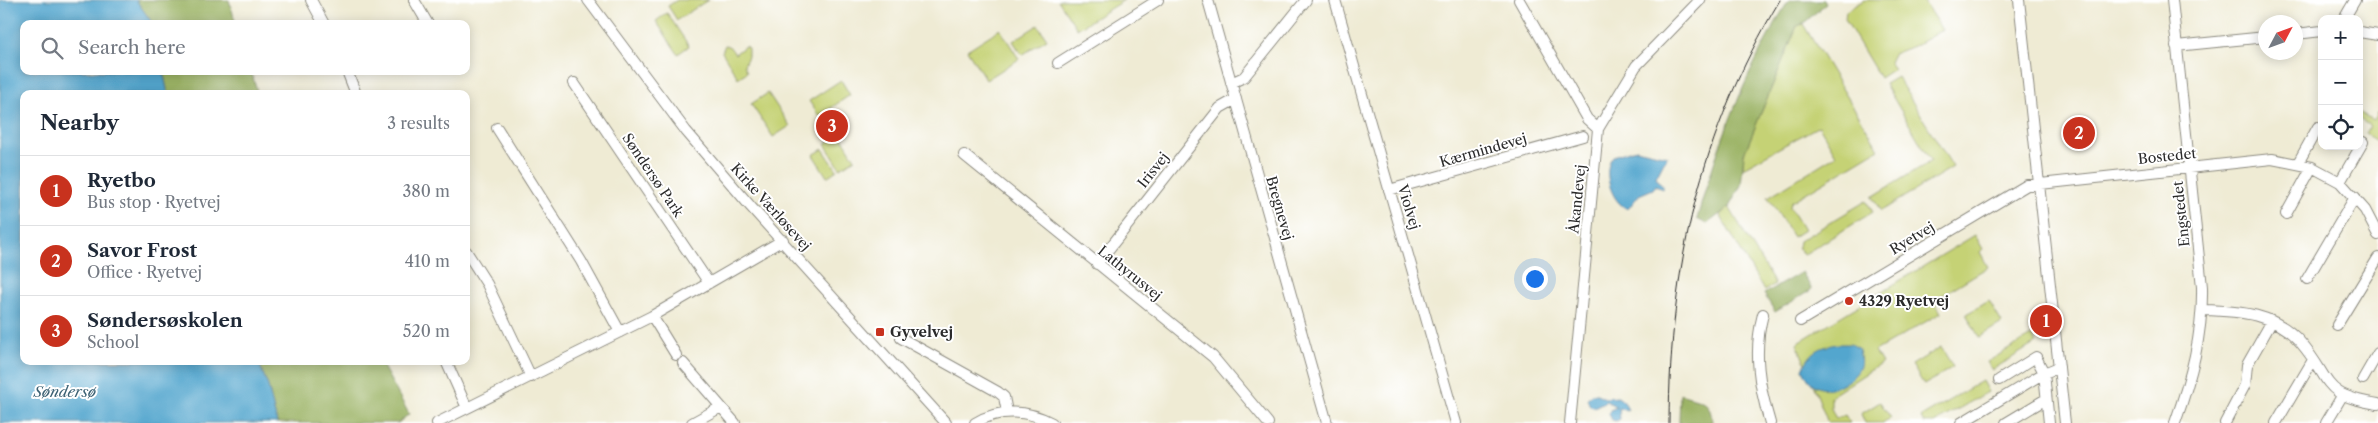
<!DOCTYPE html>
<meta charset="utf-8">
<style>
:root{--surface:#fff;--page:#f2f2f3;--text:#1f2937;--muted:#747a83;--line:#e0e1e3;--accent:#c8321e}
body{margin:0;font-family:"Libre Caslon Text",serif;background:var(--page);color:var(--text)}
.controls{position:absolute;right:15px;top:15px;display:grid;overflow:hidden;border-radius:10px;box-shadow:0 2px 12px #0003}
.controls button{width:45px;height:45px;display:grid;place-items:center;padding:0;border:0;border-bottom:1px solid var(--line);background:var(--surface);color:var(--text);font:25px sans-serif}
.compass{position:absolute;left:2258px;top:15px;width:45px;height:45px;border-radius:50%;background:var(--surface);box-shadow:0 2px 12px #0003;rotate:49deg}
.you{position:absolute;left:1534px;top:278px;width:18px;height:18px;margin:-12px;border:4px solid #fff;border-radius:50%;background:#1a73e8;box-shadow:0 0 0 8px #1a73e833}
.badge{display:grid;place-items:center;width:32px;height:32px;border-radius:50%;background:var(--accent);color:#fff;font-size:16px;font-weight:700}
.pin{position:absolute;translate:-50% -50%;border:2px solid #fff;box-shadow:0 1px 5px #0006}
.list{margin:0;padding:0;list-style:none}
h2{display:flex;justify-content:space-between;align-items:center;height:65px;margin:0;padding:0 20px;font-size:21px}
h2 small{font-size:16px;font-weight:400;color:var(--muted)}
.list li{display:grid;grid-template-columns:32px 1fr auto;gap:15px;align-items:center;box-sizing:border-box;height:70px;padding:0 20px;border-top:1px solid var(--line)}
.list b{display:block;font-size:19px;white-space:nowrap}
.list p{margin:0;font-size:16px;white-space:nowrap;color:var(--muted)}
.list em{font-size:16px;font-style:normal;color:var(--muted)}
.icon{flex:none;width:28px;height:28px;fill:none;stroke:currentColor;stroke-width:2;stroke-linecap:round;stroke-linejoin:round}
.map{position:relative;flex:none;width:2378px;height:423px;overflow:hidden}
.search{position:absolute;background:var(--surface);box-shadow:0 2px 12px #0003;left:20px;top:20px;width:450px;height:55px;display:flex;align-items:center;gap:12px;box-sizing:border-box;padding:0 18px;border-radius:10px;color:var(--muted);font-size:19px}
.panel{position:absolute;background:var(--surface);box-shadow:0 2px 12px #0003;left:20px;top:90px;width:450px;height:275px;border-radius:10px}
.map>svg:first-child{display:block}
.green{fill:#c5d274;stroke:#787e50}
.forest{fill:#9cb466;stroke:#647048}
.water{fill:#53a6ce;stroke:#3f687c}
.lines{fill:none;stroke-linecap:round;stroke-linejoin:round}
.minor-casing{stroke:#8d8b80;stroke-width:12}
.minor{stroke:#fff;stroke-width:10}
.tram{stroke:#2b2b2b;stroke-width:1}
.poi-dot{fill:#c8321e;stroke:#fff;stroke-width:2}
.labels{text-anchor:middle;stroke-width:4;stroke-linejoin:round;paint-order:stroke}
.street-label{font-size:14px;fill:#2b2b2b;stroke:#fff}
.poi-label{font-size:14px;font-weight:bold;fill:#2b2b2b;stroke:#fff;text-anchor:start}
.water-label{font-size:15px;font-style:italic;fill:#3d6274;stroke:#fff}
</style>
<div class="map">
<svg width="2378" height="423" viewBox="0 0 2378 423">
<rect width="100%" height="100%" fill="#fff"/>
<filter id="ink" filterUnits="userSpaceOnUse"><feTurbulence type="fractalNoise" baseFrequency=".02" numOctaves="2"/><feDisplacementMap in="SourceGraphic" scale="10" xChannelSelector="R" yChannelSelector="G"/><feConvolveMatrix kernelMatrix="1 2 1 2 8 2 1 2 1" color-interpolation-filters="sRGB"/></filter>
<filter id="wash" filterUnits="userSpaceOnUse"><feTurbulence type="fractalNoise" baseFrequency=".0096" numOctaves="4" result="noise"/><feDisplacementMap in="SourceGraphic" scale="20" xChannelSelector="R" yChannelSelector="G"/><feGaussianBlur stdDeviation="1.12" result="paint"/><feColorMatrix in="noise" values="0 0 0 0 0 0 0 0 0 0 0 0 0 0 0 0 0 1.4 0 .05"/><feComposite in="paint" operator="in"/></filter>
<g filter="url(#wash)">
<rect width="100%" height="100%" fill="#efebd4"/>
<path class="green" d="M 677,0 L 708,0 L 677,20 L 668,6 Z
M 1058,0 L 1124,0 L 1077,29 Z
M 1864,0 L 1923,0 L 1942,30 L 1916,45 L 1893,54 L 1889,62 L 1894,69 L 1880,78 L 1845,19 L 1846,11 Z
M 667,13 L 689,46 L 678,54 L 656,21 Z
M 1803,24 L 1879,149 L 1791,202 L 1790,207 L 1804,230 L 1793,237 L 1768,197 L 1836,155 L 1819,126 L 1743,168 L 1744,154 L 1797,26 Z
M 1038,25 L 1047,39 L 1022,55 L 1013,41 Z
M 1000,29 L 1019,59 L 986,80 L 967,50 Z
M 725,45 L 729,46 L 735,54 L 745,46 L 748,48 L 748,56 L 744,65 L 747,72 L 738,78 L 722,52 Z
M 1897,77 L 1953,167 L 1881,211 L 1872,197 L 1931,161 L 1885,84 Z
M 841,80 L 850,95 L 819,116 L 809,101 Z
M 768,93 L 790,126 L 773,137 L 751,104 Z
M 2378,111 L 2378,142 L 2365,134 L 2370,126 L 2359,119 L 2359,113 L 2373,121 Z
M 840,134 L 855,159 L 840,168 L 825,144 Z
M 823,149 L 837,170 L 827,177 L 813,155 Z
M 1866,201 L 1873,212 L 1803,255 L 1798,247 L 1799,241 Z
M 1729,207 L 1775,284 L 1764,291 L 1720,215 Z
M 1975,235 L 1983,249 L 1980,252 L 1988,267 L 1934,300 L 1941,313 L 1875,351 L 1882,363 L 1831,396 L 1831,408 L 1836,419 L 1845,415 L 1850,423 L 1828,423 L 1797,343 Z
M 1989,301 L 2002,323 L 1979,337 L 1966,314 Z
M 2031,336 L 2036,343 L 1992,370 L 1987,362 Z
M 1941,347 L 1953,367 L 1924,385 L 1912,365 Z
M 1982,381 L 1988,392 L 1934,423 L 1924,423 L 1921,417 Z
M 1880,402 L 1891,418 L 1882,423 L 1865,423 L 1861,414 Z"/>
<path class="forest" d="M 136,0 L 229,0 L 236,24 L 153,24 Z
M 1789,0 L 1824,0 L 1826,4 C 1817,10 1806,24 1797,26 L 1744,154 L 1741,185 L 1729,207 L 1707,224 L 1697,219 C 1718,143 1747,68 1789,0 Z
M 163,71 L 251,71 L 258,94 L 168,94 Z
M 1802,272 L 1811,288 L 1811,290 L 1775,312 L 1764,294 Z
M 258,361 L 380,361 L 409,414 L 398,423 L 277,423 L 268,386 Z
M 1680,394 C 1700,401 1711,398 1712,423 L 1679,423 Z"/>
<path class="water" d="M 0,0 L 136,0 L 153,24 L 24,24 L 24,71 L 163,71 L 168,94 L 24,94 L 24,361 L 258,361 L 268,386 L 277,423 L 0,423 Z
M 1636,149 L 1667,156 L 1656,177 L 1663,187 L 1662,189 L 1656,185 L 1653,189 L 1639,195 L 1628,209 C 1611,203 1601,170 1613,156 Z
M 1837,344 L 1850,344 L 1859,349 C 1860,356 1862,362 1859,369 C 1853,381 1830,393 1818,387 C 1810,384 1806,377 1803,369 C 1810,352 1819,347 1837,344 Z
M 1591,394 L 1597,394 L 1605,398 L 1618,397 L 1624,402 L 1628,410 L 1626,411 L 1619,408 L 1620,419 L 1616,421 L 1612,420 L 1609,414 L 1610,410 L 1617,407 L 1606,401 L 1594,407 L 1590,406 L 1587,399 Z"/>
</g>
<g filter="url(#ink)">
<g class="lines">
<g class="minor-casing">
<path id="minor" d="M 311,0 L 324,24
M 414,0 L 428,24
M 588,0 L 686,131 L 751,207 L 946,423
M 1208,0 L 1327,423
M 1335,0 L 1456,423
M 1519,0 L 1587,119 L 1598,129
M 2019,0 L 2065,423
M 2172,0 L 2202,287 C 2203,335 2191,378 2175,423
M 2344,19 L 2355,0
M 2359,32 L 2378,35
M 2296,34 L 2322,31
M 2176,46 L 2266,37
M 1058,63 L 1158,0
M 347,71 L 356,94
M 574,83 L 709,283
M 1231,83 L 1244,77 L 1306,0
M 497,128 L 581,261 L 620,332
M 964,155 L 1213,357 L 1268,423
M 2298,163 L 2318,127
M 2340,182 L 2363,142
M 1389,190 L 1583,136
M 2286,214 L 2312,167
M 466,251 L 487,284 L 531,377
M 1097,264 L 1220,108 L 1236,99
M 2307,279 L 2355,197
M 2203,310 C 2239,311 2276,313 2301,343 C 2334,382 2320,395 2378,404
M 1763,314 C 1753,352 1759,386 1770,423
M 652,316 L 676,355
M 1800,321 L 2027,185 L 2031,185 L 2272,159 L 2312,167 L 2340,182 L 2365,210 L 2378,235
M 2337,325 L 2378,258
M 901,338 L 998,392 L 1004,397 L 1007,412
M 446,361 L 467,408
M 683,363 L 735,423
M 2363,379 L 2378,353
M 1999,380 L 2036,357 L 2044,373 L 2049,423
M 437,423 L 652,316 L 783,240
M 692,423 L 721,407
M 975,423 C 999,408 1028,410 1052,423
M 1570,423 L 1598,129 L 1636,66 L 1700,0
M 1961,423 L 2044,373 L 2059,367
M 2006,423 L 2046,399
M 2225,423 L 2245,385 L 2247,365 L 2272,321
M 2276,423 L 2313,360
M 2326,423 L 2342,396"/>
</g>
<use href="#minor" class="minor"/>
<path class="tram" d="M 1669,423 C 1670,267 1699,135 1780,0"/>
</g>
</g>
<g class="poi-dot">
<circle cx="1849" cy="301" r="5"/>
<rect x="875" y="327" width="10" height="10" rx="2.5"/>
</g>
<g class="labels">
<g class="street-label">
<text transform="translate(1483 150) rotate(-16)" y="5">Kærmindevej</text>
<text transform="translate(2167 156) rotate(-6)" y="5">Bostedet</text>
<text transform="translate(1153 170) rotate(-52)" y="5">Irisvej</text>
<text transform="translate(653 175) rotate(56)" y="5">Søndersø Park</text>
<text transform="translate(1577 199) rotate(-84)" y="5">Åkandevej</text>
<text transform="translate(771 207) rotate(48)" y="5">Kirke Værløsevej</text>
<text transform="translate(1409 207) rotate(73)" y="5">Violvej</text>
<text transform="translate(1280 208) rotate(74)" y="5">Bregnevej</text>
<text transform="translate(2181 214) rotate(-96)" y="5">Engstedet</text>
<text transform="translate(1912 238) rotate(-31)" y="5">Ryetvej</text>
<text transform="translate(1130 273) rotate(39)" y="5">Lathyrusvej</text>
</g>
<g class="poi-label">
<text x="1859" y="306">4329 Ryetvej</text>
<text x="890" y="337">Gyvelvej</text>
</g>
<g class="water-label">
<text x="65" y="397">Søndersø</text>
</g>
</g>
</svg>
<div class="controls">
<button>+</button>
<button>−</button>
<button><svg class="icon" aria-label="locate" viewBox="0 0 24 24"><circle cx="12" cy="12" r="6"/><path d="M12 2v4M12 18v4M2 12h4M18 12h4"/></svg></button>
</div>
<svg class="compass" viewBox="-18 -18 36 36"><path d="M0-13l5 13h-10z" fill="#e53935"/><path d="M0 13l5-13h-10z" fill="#747a83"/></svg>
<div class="you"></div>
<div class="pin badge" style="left:2046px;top:321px">1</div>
<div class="pin badge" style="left:2079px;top:133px">2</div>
<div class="pin badge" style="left:832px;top:126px">3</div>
<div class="search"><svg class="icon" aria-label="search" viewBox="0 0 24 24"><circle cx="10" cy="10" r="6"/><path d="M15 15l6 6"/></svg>Search here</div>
<section class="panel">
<h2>Nearby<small>3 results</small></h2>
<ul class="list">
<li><span class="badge">1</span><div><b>Ryetbo</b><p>Bus stop · Ryetvej</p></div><em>380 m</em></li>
<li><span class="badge">2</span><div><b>Savor Frost</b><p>Office · Ryetvej</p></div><em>410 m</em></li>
<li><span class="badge">3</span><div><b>Søndersøskolen</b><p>School</p></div><em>520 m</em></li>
</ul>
</section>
</div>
